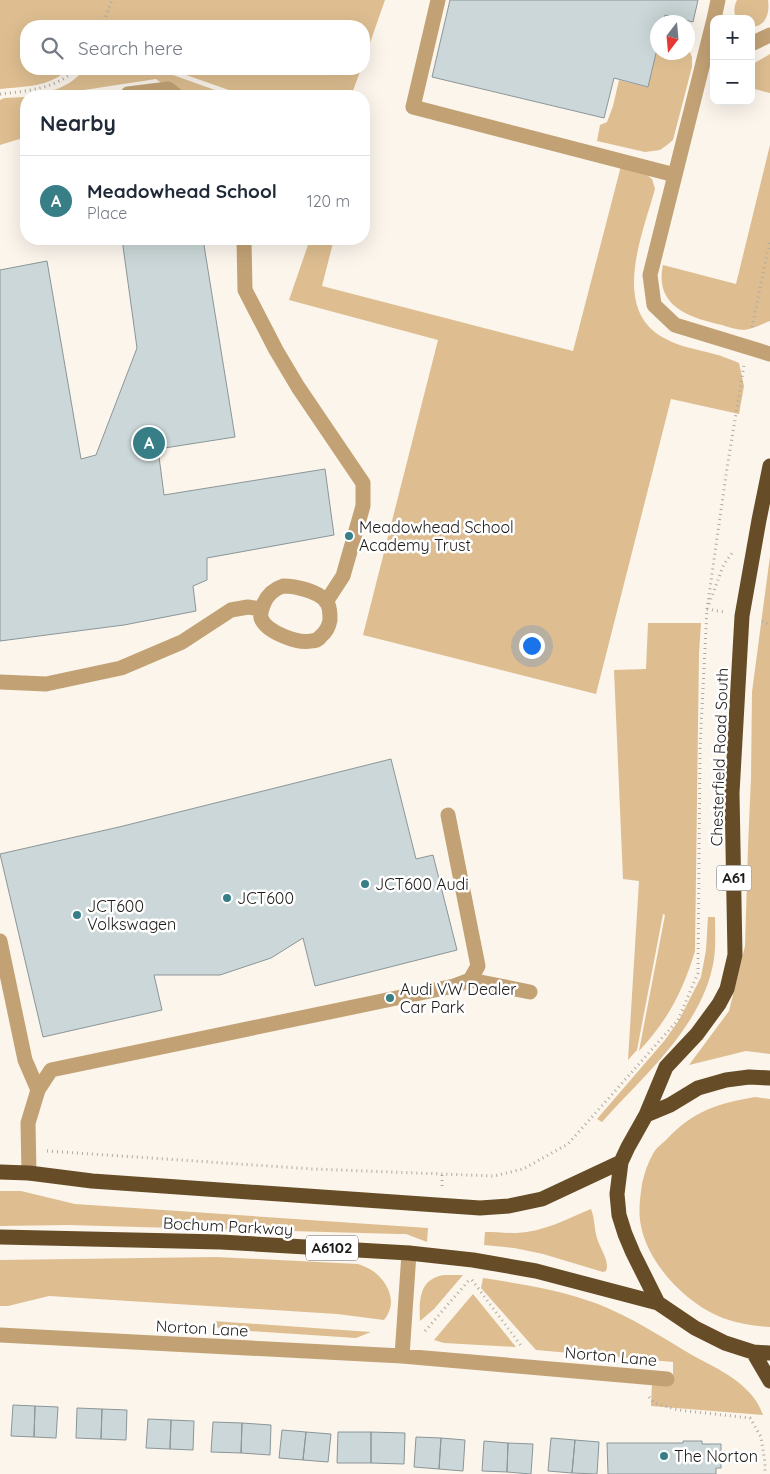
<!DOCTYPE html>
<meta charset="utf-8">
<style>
:root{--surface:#fff;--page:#f2f2f3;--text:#1f2937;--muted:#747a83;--line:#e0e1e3;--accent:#377e87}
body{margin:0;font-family:Quicksand,sans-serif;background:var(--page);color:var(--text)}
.controls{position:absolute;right:15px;top:15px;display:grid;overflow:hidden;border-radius:10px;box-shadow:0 5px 20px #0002}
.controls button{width:45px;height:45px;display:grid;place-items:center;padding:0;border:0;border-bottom:1px solid var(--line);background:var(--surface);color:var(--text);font:25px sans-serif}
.compass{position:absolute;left:650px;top:15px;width:45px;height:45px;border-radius:50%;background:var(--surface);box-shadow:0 5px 20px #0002;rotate:196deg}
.you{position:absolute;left:531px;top:645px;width:18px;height:18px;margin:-12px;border:4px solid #fff;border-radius:50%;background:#1a73e8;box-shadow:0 0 0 8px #1a73e833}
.badge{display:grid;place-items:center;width:32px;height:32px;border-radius:50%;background:var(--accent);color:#fff;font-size:16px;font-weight:700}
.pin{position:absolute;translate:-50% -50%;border:2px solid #fff;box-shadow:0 1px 5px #0006}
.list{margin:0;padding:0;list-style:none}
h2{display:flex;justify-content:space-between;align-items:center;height:65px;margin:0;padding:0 20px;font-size:21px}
h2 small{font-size:16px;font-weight:400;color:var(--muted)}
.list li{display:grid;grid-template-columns:32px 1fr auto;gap:15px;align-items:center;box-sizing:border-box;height:90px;padding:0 20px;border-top:1px solid var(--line)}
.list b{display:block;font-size:19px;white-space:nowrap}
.list p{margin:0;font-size:16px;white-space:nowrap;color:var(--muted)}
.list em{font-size:16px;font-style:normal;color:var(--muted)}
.icon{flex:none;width:28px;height:28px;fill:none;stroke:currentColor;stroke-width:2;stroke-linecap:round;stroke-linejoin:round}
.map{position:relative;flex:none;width:770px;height:1474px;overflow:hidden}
.search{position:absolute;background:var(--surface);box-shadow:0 5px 20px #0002;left:20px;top:20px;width:350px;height:55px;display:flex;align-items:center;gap:12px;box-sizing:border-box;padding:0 18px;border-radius:20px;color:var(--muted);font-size:19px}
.panel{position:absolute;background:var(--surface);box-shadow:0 5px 20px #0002;left:20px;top:90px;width:350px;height:155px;border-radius:20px}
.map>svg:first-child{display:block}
.green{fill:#debe91}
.building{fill:#cbd7d8;stroke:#8b9698}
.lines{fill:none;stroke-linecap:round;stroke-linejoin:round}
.path{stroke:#aea9a2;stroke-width:3;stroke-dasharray:1 4;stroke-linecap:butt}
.minor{stroke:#c2a275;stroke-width:15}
.highway{stroke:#664d27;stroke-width:15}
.poi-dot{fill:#377e87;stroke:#fff;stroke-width:2}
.labels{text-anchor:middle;stroke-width:5;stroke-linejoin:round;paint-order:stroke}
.shield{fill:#fff;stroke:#615f5d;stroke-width:1}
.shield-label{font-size:15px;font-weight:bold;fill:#1d1b18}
.poi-label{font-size:16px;fill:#1d1b18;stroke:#fff;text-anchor:start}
.street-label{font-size:16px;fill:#1d1b18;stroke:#fff}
</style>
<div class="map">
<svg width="770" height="1474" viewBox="0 0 770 1474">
<rect width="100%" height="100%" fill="#fbf5ec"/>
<path class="green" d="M 0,0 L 385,0 L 364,60 L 364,26 L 26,26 L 26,69 L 69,69 C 47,88 27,86 0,89 Z
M 737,0 L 768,0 C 770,13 766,27 751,27 L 751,19 L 737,19 C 733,13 734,6 737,0 Z
M 657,45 L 658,52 L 688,52 L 688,48 L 692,57 L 692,67 L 673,140 L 667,145 L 660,150 L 645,152 L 597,141 L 600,125 L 607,122 L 613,106 L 619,80 L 647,87 Z
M 770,54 L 770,93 L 751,88 L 751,65 Z
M 84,69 L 156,69 L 232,96 L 179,96 L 156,79 L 84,90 L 84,96 L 28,96 C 50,92 70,88 84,69 Z
M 169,69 L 361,69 L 351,96 L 246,96 Z
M 26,97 L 26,137 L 0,145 L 0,100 L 4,98 Z
M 770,145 L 770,321 C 762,324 753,329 744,330 C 738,330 728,327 722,325 C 689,318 654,306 663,265 L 736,284 Z
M 621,166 L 647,175 L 652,179 L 655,189 C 643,233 610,309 664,338 C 679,347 697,349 714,354 C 723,356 731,360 739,363 L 744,386 L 739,414 L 671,399 L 596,694 L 363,635 L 438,340 L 289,300 L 310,239 L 334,239 L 322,286 L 573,351 Z
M 770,556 L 770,1054 L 746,1051 L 689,1065 L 729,1011 L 745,946 L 748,847 L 751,777 L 752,692 Z
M 648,623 L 701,623 L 699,653 L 695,951 C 683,991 668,1020 639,1051 L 665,915 L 663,914 L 637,1050 L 628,1060 L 639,881 L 623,879 L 614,670 L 646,669 Z
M 708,917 L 715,917 C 715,931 716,945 714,959 C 704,1025 644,1075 602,1122 L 597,1119 L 665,1040 L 679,1020 L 701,977 L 706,950 Z
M 755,1097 L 770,1099 L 770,1327 C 753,1326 734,1323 718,1316 C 684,1301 648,1263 641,1226 C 638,1212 640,1198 642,1184 C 644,1174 648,1162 654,1152 C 657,1147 663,1143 667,1139 C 693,1111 719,1103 755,1097 Z
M 0,1191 L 21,1191 L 75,1204 L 428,1228 L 427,1242 L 406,1234 L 398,1234 L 68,1225 L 0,1226 Z
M 591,1209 C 595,1218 594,1231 598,1241 C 601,1250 610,1262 606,1271 L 603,1272 L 543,1254 L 514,1248 L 484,1245 L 485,1232 C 496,1232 506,1233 517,1233 C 543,1232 567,1219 591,1209 Z
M 216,1257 L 358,1264 C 363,1266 369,1268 373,1271 C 389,1283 398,1303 384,1320 L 337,1314 L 49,1296 L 8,1306 L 0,1306 L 0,1260 Z
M 445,1275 L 463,1275 L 434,1309 L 420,1321 C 419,1300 419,1278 445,1275 Z
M 483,1278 C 522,1284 561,1290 598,1304 C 631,1317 662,1337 692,1355 C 714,1367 739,1378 754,1398 C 758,1403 761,1410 763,1415 L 651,1406 L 652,1382 L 673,1383 L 673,1362 L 536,1350 L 481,1288 Z
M 473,1294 L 516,1347 L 444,1343 L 434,1340 Z
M 213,1321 L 371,1332 L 356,1338 L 220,1329 L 214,1325 Z"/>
<path class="building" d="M 450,0 L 698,0 L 693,22 L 665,15 L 663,22 L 658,22 L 658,45 L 648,87 L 614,78 L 604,118 L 432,77 Z
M 122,239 L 203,239 L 235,437 L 158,449 L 164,495 L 325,469 L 334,535 L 207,558 L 207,580 L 193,586 L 196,611 L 124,625 L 0,641 L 0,270 L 47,261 L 81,459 L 96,455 L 137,348 Z
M 391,759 L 416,859 L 433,855 L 457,950 L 315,986 L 303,938 L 271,958 L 220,975 L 154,975 L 162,1010 L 43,1037 L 0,854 L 119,827 Z
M 13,1405 L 35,1406 L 34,1437 L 11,1436 Z
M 35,1406 L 58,1407 L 56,1438 L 34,1437 Z
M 77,1408 L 102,1409 L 101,1439 L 76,1438 Z
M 102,1409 L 127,1410 L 126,1440 L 101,1439 Z
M 148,1419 L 171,1420 L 170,1449 L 146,1448 Z
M 171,1420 L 194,1421 L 193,1450 L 170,1449 Z
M 213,1422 L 242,1423 L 241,1453 L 211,1452 Z
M 242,1423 L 271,1425 L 270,1455 L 241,1453 Z
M 282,1430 L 306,1432 L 303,1460 L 279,1458 Z
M 306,1432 L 331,1434 L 328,1462 L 303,1460 Z
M 338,1432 L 371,1432 L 371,1463 L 337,1463 Z
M 371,1432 L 405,1433 L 404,1464 L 371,1463 Z
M 416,1437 L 441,1438 L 439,1469 L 414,1467 Z
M 441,1438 L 465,1440 L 463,1471 L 439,1469 Z
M 551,1438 L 575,1440 L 572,1473 L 548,1471 Z
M 575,1440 L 599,1442 L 597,1474 L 572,1473 Z
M 484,1441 L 508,1443 L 507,1472 L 482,1471 Z
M 683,1441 L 702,1441 L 702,1444 L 721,1444 L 721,1468 L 716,1468 L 716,1474 L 608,1474 L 607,1443 L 683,1443 Z
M 508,1443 L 533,1444 L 531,1474 L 507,1472 Z"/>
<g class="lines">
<path class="path" d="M 102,26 L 112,0
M 0,94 C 27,91 56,89 76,69
M 752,327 L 770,240
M 709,604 L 724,564 L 732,553
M 707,609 L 724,612
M 762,621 L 770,625
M 47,1151 L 313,1169 L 494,1176 L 523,1169 L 568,1144 L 678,1020 L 698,973 L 700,748 L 707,609 L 727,468 L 744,365
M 442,1186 L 442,1174
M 472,1280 L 522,1347
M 425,1331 L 470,1279
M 649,1397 L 654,1403 L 678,1410 L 750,1418 L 761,1437 L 765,1463 L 765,1474"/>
<path class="minor" d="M 438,0 L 413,107 L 675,175
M 714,19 L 650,275 L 654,305 L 675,325 L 770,354
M 714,19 L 718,0
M 751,44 L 770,35
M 128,96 L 128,94 L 168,89 L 177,96
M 244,239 L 245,290 L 276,350 L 298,387 L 363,483 L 363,506 L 343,576 L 326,602
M 283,586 C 295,586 318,591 326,601 C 330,606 330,614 330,620 C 329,626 326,632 321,636 C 319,639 315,641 311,641 C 298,644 266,632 261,618 C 260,613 262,608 264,603 C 268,594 274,589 283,586 Z
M 0,682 L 46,684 L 121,668 L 182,642 L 231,610 L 248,607 L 261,609
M 0,941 L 25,1060 L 38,1090
M 470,980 L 530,992
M 29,1173 L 28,1123 L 38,1090 L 51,1070 L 454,986 L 470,980 L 478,966 L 448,815
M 0,1335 L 402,1356 L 667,1379
M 402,1356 L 409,1253"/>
<path class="highway" d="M 770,466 L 759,520 L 742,616 L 732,793 L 735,955 L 727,989 L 719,1004 L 697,1034 L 666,1067 L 646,1115 L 628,1147 L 621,1162 L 617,1194 L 619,1215 L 625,1234 L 633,1253 L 658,1303 L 695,1328 L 725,1343 L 753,1352 L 770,1353
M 646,1115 L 670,1105 L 698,1088 L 726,1080 L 749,1077 L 770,1078
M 0,1172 L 29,1173 L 92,1181 L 480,1208 L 509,1206 L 542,1199 L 621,1162
M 0,1237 L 221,1242 L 409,1253 L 473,1260 L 536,1271 L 658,1303
M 753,1352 L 770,1381"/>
</g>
<g class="poi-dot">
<circle cx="349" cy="536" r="5"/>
<circle cx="365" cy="884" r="5"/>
<circle cx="227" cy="898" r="5"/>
<circle cx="77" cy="915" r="5"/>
<circle cx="390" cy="998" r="5"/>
<circle cx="664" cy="1456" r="5"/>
</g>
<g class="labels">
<g class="shield">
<rect x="716.5" y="865.5" width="35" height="25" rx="4"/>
<rect x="306" y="1235.5" width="52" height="25" rx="4"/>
</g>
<g class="shield-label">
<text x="734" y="883">A61</text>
<text x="332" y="1253">A6102</text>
</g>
<g class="poi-label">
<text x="359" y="533">Meadowhead School<tspan x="359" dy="18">Academy Trust</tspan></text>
<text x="375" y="890">JCT600 Audi</text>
<text x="237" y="904">JCT600</text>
<text x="87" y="912">JCT600<tspan x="87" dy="18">Volkswagen</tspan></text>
<text x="400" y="995">Audi VW Dealer<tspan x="400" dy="18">Car Park</tspan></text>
<text x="674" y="1462">The Norton</text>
</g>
<g class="street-label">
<text transform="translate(719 757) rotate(-88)" y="6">Chesterfield Road South</text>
<text transform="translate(228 1226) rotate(3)" y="6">Bochum Parkway</text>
<text transform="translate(202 1328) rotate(3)" y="6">Norton Lane</text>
<text transform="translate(611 1356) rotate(5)" y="6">Norton Lane</text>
</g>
</g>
</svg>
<div class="controls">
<button>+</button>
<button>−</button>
</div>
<svg class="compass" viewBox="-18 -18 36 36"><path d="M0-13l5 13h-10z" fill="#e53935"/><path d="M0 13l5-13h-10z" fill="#747a83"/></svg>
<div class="you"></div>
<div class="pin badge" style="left:149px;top:443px">A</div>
<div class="search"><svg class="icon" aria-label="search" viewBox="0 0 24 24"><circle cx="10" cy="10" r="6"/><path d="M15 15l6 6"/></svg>Search here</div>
<section class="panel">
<h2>Nearby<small></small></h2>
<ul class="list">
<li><span class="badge">A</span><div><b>Meadowhead School</b><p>Place</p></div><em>120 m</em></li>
</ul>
</section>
</div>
